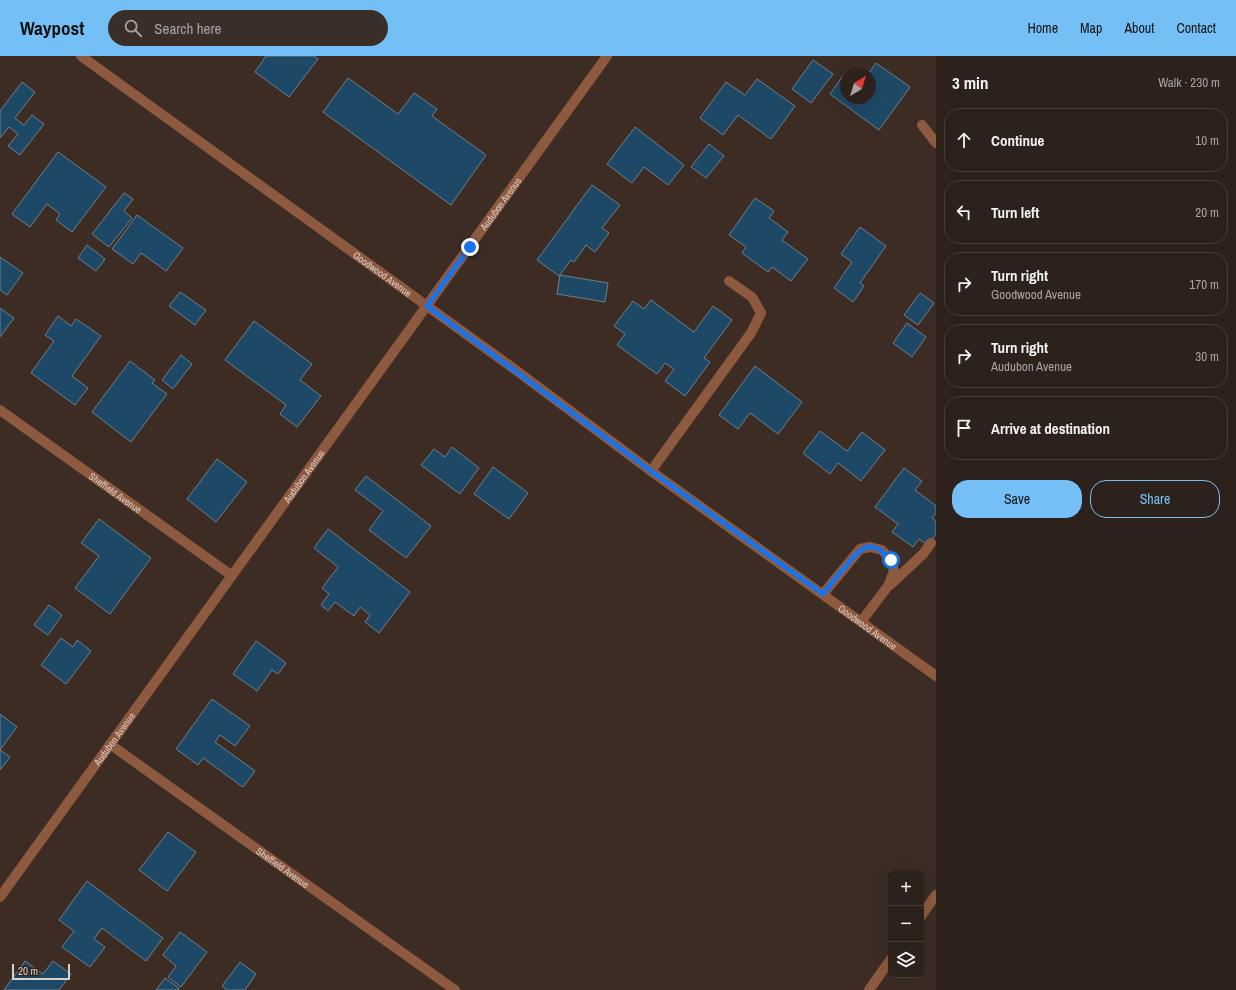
<!DOCTYPE html>
<meta charset="utf-8">
<style>
:root{--surface:#2d211b;--page:#392e28;--text:#f1f3f6;--muted:#a7a3a3;--line:#483e3a;--accent:#74c0f6}
body{margin:0;font-family:"Archivo Narrow",sans-serif;background:var(--page);color:var(--text)}
.controls{position:absolute;right:12px;bottom:12px;display:grid;overflow:hidden;border-radius:8px;box-shadow:0 4px 16px #0002}
.controls button{width:36px;height:36px;display:grid;place-items:center;padding:0;border:0;border-bottom:1px solid var(--line);background:var(--surface);color:var(--text);font:20px sans-serif}
.compass{position:absolute;left:840px;top:12px;width:36px;height:36px;border-radius:50%;background:var(--surface);box-shadow:0 4px 16px #0002;rotate:38deg}
.scale{position:absolute;left:12px;bottom:10px;width:58px;box-sizing:border-box;padding-left:4px;border:2px solid #dad0cb;border-top:0;font-size:11px;line-height:14px;white-space:nowrap;color:#dad0cb;-webkit-text-stroke:3px #31221b;paint-order:stroke}
.stop{position:absolute;width:12px;height:12px;margin:-9px;border:3px solid #1a73e8;border-radius:50%;background:#fff}
.stop.end{background:#1a73e8;border-color:#fff;box-shadow:0 1px 4px #0008}
.list{margin:0;padding:0;list-style:none}
h2{display:flex;justify-content:space-between;align-items:center;height:52px;margin:0;padding:0 16px;font-size:17px}
h2 small{font-size:13px;font-weight:400;color:var(--muted)}
.list li{display:grid;grid-template-columns:26px 1fr auto;gap:12px;align-items:center;box-sizing:border-box;height:64px;margin:0 8px 8px;padding:0 8px;border:1px solid var(--line);border-radius:16px}
.list b{display:block;font-size:15px;white-space:nowrap}
.list p{margin:0;font-size:13px;white-space:nowrap;color:var(--muted)}
.list em{font-size:13px;font-style:normal;color:var(--muted)}
.actions{display:flex;gap:8px;padding:12px 16px}
.actions a{flex:1;padding:9px 0;border:1px solid var(--accent);border-radius:16px;text-align:center;font-size:14px;color:var(--accent)}
.actions .main{background:var(--accent);color:#111}
.icon{flex:none;width:22px;height:22px;fill:none;stroke:currentColor;stroke-width:2;stroke-linecap:round;stroke-linejoin:round}
.map{position:relative;flex:none;width:936px;height:934px;overflow:hidden}
header{display:flex;align-items:center;gap:24px;box-sizing:border-box;height:56px;padding:0 20px;background:var(--accent);color:#111}
header strong{font-size:19px}
nav{display:flex;gap:22px;margin-inline-start:auto;font-size:14px}
.search{width:280px;height:36px;background:var(--page);display:flex;align-items:center;gap:10px;box-sizing:border-box;padding:0 14px;border-radius:22px;color:var(--muted);font-size:15px}
main{display:flex}
aside{flex:1;background:var(--surface)}
.map>svg:first-child{display:block}
.building{fill:#1d4966;stroke:#70808d}
.lines{fill:none;stroke-linecap:round;stroke-linejoin:round}
.minor{stroke:#8e5a3f;stroke-width:10}
.route{stroke:#1a73e8;stroke-width:5}
.labels{text-anchor:middle;stroke-width:4;stroke-linejoin:round;paint-order:stroke}
.street-label{font-size:10px;fill:#dad0cb;stroke:#31221b}
</style>
<header>
<strong>Waypost</strong>
<div class="search"><svg class="icon" aria-label="search" viewBox="0 0 24 24"><circle cx="10" cy="10" r="6"/><path d="M15 15l6 6"/></svg>Search here</div>
<nav><a>Home</a><a>Map</a><a>About</a><a>Contact</a></nav>
</header>
<main>
<div class="map">
<svg width="936" height="934" viewBox="0 0 936 934">
<rect width="100%" height="100%" fill="#3c2c24"/>
<path class="building" d="M 266,0 L 314,0 L 318,3 L 289,41 L 255,16 Z
M 813,4 L 833,18 L 811,47 L 792,33 Z
M 876,7 L 910,31 L 879,74 L 830,38 L 842,21 L 846,24 L 846,42 L 870,42 L 870,18 L 868,18 Z
M 348,22 L 398,58 L 414,37 L 437,53 L 432,60 L 486,99 L 451,149 L 323,56 Z
M 757,23 L 795,50 L 771,83 L 738,59 L 723,79 L 700,62 L 726,26 L 745,39 Z
M 22,26 L 35,36 L 15,62 L 24,69 L 32,59 L 44,68 L 20,99 L 8,90 L 18,78 L 9,71 L 0,82 L 0,55 Z
M 635,71 L 684,109 L 668,129 L 644,111 L 632,127 L 607,108 Z
M 709,88 L 724,100 L 706,122 L 691,111 Z
M 58,96 L 106,131 L 72,176 L 56,164 L 60,158 L 47,148 L 30,171 L 12,158 Z
M 592,129 L 620,149 L 602,172 L 609,177 L 595,196 L 586,189 L 574,206 L 571,204 L 559,220 L 537,204 Z
M 124,137 L 133,143 L 124,155 L 132,162 L 109,191 L 92,178 Z
M 755,142 L 774,155 L 769,162 L 788,176 L 782,184 L 808,203 L 791,225 L 772,211 L 768,216 L 742,197 L 746,191 L 729,179 Z
M 137,159 L 183,192 L 166,215 L 141,197 L 133,208 L 112,193 Z
M 860,171 L 886,190 L 860,227 L 864,230 L 853,246 L 834,232 L 852,206 L 841,198 Z
M 87,189 L 105,203 L 96,215 L 78,202 Z
M 0,201 L 23,217 L 7,239 L 0,234 Z
M 560,219 L 608,227 L 605,246 L 557,238 Z
M 180,236 L 206,254 L 195,269 L 169,250 Z
M 920,237 L 934,247 L 918,269 L 904,259 Z
M 651,244 L 694,276 L 713,250 L 732,264 L 704,302 L 710,306 L 685,340 L 665,325 L 674,313 L 665,307 L 657,318 L 617,289 L 625,278 L 614,270 L 633,245 L 644,253 Z
M 0,252 L 14,262 L 0,281 Z
M 58,260 L 71,270 L 76,263 L 101,280 L 72,320 L 88,332 L 75,349 L 31,317 L 54,285 L 45,279 Z
M 254,265 L 312,308 L 300,324 L 321,340 L 297,371 L 280,358 L 286,349 L 225,304 Z
M 907,267 L 926,281 L 912,301 L 893,287 Z
M 181,299 L 192,308 L 173,333 L 162,324 Z
M 130,305 L 155,324 L 152,327 L 167,338 L 131,386 L 92,356 Z
M 755,310 L 802,346 L 778,378 L 750,357 L 738,373 L 719,359 Z
M 820,375 L 847,395 L 862,376 L 885,394 L 861,425 L 838,407 L 830,418 L 803,397 Z
M 452,391 L 479,412 L 460,438 L 421,409 L 434,393 L 445,401 Z
M 217,403 L 247,426 L 216,466 L 187,443 Z
M 493,411 L 528,437 L 509,463 L 474,438 Z
M 904,412 L 922,425 L 915,434 L 936,450 L 936,457 L 932,462 L 936,465 L 936,478 L 928,489 L 919,483 L 913,491 L 892,476 L 898,468 L 875,451 Z
M 366,420 L 431,470 L 406,502 L 369,474 L 383,455 L 355,434 Z
M 99,463 L 151,502 L 110,558 L 75,532 L 99,500 L 81,487 Z
M 328,473 L 410,536 L 379,577 L 365,566 L 370,559 L 360,551 L 354,560 L 335,546 L 328,555 L 321,549 L 329,538 L 322,532 L 338,511 L 314,492 Z
M 49,549 L 62,559 L 48,579 L 34,569 Z
M 61,582 L 73,591 L 77,584 L 91,595 L 66,628 L 41,609 Z
M 256,585 L 286,607 L 278,618 L 272,614 L 257,635 L 233,618 Z
M 212,643 L 250,670 L 235,690 L 220,679 L 215,686 L 255,715 L 243,731 L 203,702 L 198,709 L 176,693 Z
M 0,658 L 17,671 L 0,694 L 10,701 L 0,714 Z
M 168,776 L 196,796 L 167,835 L 139,814 Z
M 87,825 L 163,882 L 146,905 L 102,872 L 94,883 L 105,891 L 90,911 L 62,891 L 74,875 L 59,864 Z
M 180,876 L 207,896 L 181,931 L 168,921 L 176,910 L 163,899 Z
M 25,905 L 43,918 L 53,905 L 71,918 L 59,934 L 4,934 Z
M 240,906 L 256,918 L 245,934 L 227,934 L 222,930 Z
M 165,922 L 179,932 L 178,934 L 156,934 Z"/>
<g class="lines">
<g class="minor">
<path id="s1" d="M 81,0 L 513,312 L 651,415 L 936,620"/>
<path d="M 922,69 L 936,87"/>
<path id="s2" d="M 0,354 L 231,519"/>
<path d="M 651,415 L 751,277 L 761,257 L 752,241 L 729,225"/>
<path d="M 890,529 L 923,498 L 931,487"/>
<path d="M 823,538 L 860,493 L 870,491 L 882,494 L 891,504 L 894,515 L 888,530 L 861,566"/>
<path id="s3" d="M 111,689 L 455,934"/>
<path id="s4" d="M 0,841 L 607,0"/>
<path d="M 921,860 L 936,839"/>
<path d="M 869,934 L 891,903"/>
</g>
</g>
<g class="lines">
<path class="route" d="M 470,191 L 427,250 L 651,415 L 823,538 C 830,529 837,520 845,511 C 861,492 870,480 891,504"/>
</g>
<g class="labels">
<g class="street-label">
<text dy="4" stroke="none"><textPath href="#s4" startOffset="855">Audubon Avenue</textPath></text>
<text dy="4" stroke="none"><textPath href="#s1" startOffset="372">Goodwood Avenue</textPath></text>
<text dy="4" stroke="none"><textPath href="#s4" startOffset="519">Audubon Avenue</textPath></text>
<text dy="4" stroke="none"><textPath href="#s2" startOffset="142">Sheffield Avenue</textPath></text>
<text dy="4" stroke="none"><textPath href="#s1" startOffset="972">Goodwood Avenue</textPath></text>
<text dy="4" stroke="none"><textPath href="#s4" startOffset="195">Audubon Avenue</textPath></text>
<text dy="4" stroke="none"><textPath href="#s3" startOffset="211">Sheffield Avenue</textPath></text>
</g>
</g>
</svg>
<div class="controls">
<button>+</button>
<button>−</button>
<button><svg class="icon" aria-label="layers" viewBox="0 0 24 24"><path d="M12 4l9 5-9 5-9-5zM3 14l9 5 9-5"/></svg></button>
</div>
<svg class="compass" viewBox="-18 -18 36 36"><path d="M0-13l5 13h-10z" fill="#e53935"/><path d="M0 13l5-13h-10z" fill="#a7a3a3"/></svg>
<div class="scale">20 m</div>
<div class="stop" style="left:891px;top:504px"></div>
<div class="stop end" style="left:470px;top:191px"></div>
</div>
<aside>
<h2>3 min<small>Walk · 230 m</small></h2>
<ul class="list">
<li><svg class="icon" aria-label="ahead" viewBox="0 0 24 24"><path d="M12 20V5M6 11l6-6 6 6"/></svg><div><b>Continue</b></div><em>10 m</em></li>
<li><svg class="icon" aria-label="left" viewBox="0 0 24 24"><path d="M17 20v-9H6M10 6l-5 5 5 5"/></svg><div><b>Turn left</b></div><em>20 m</em></li>
<li><svg class="icon" aria-label="right" viewBox="0 0 24 24"><path d="M7 20v-9h11M14 6l5 5-5 5"/></svg><div><b>Turn right</b><p>Goodwood Avenue</p></div><em>170 m</em></li>
<li><svg class="icon" aria-label="right" viewBox="0 0 24 24"><path d="M7 20v-9h11M14 6l5 5-5 5"/></svg><div><b>Turn right</b><p>Audubon Avenue</p></div><em>30 m</em></li>
<li><svg class="icon" aria-label="arrive" viewBox="0 0 24 24"><path d="M6 21V4h12l-3 4 3 4H6"/></svg><div><b>Arrive at destination</b></div></li>
</ul>
<div class="actions"><a class="main">Save</a><a>Share</a></div>
</aside>
</main>
